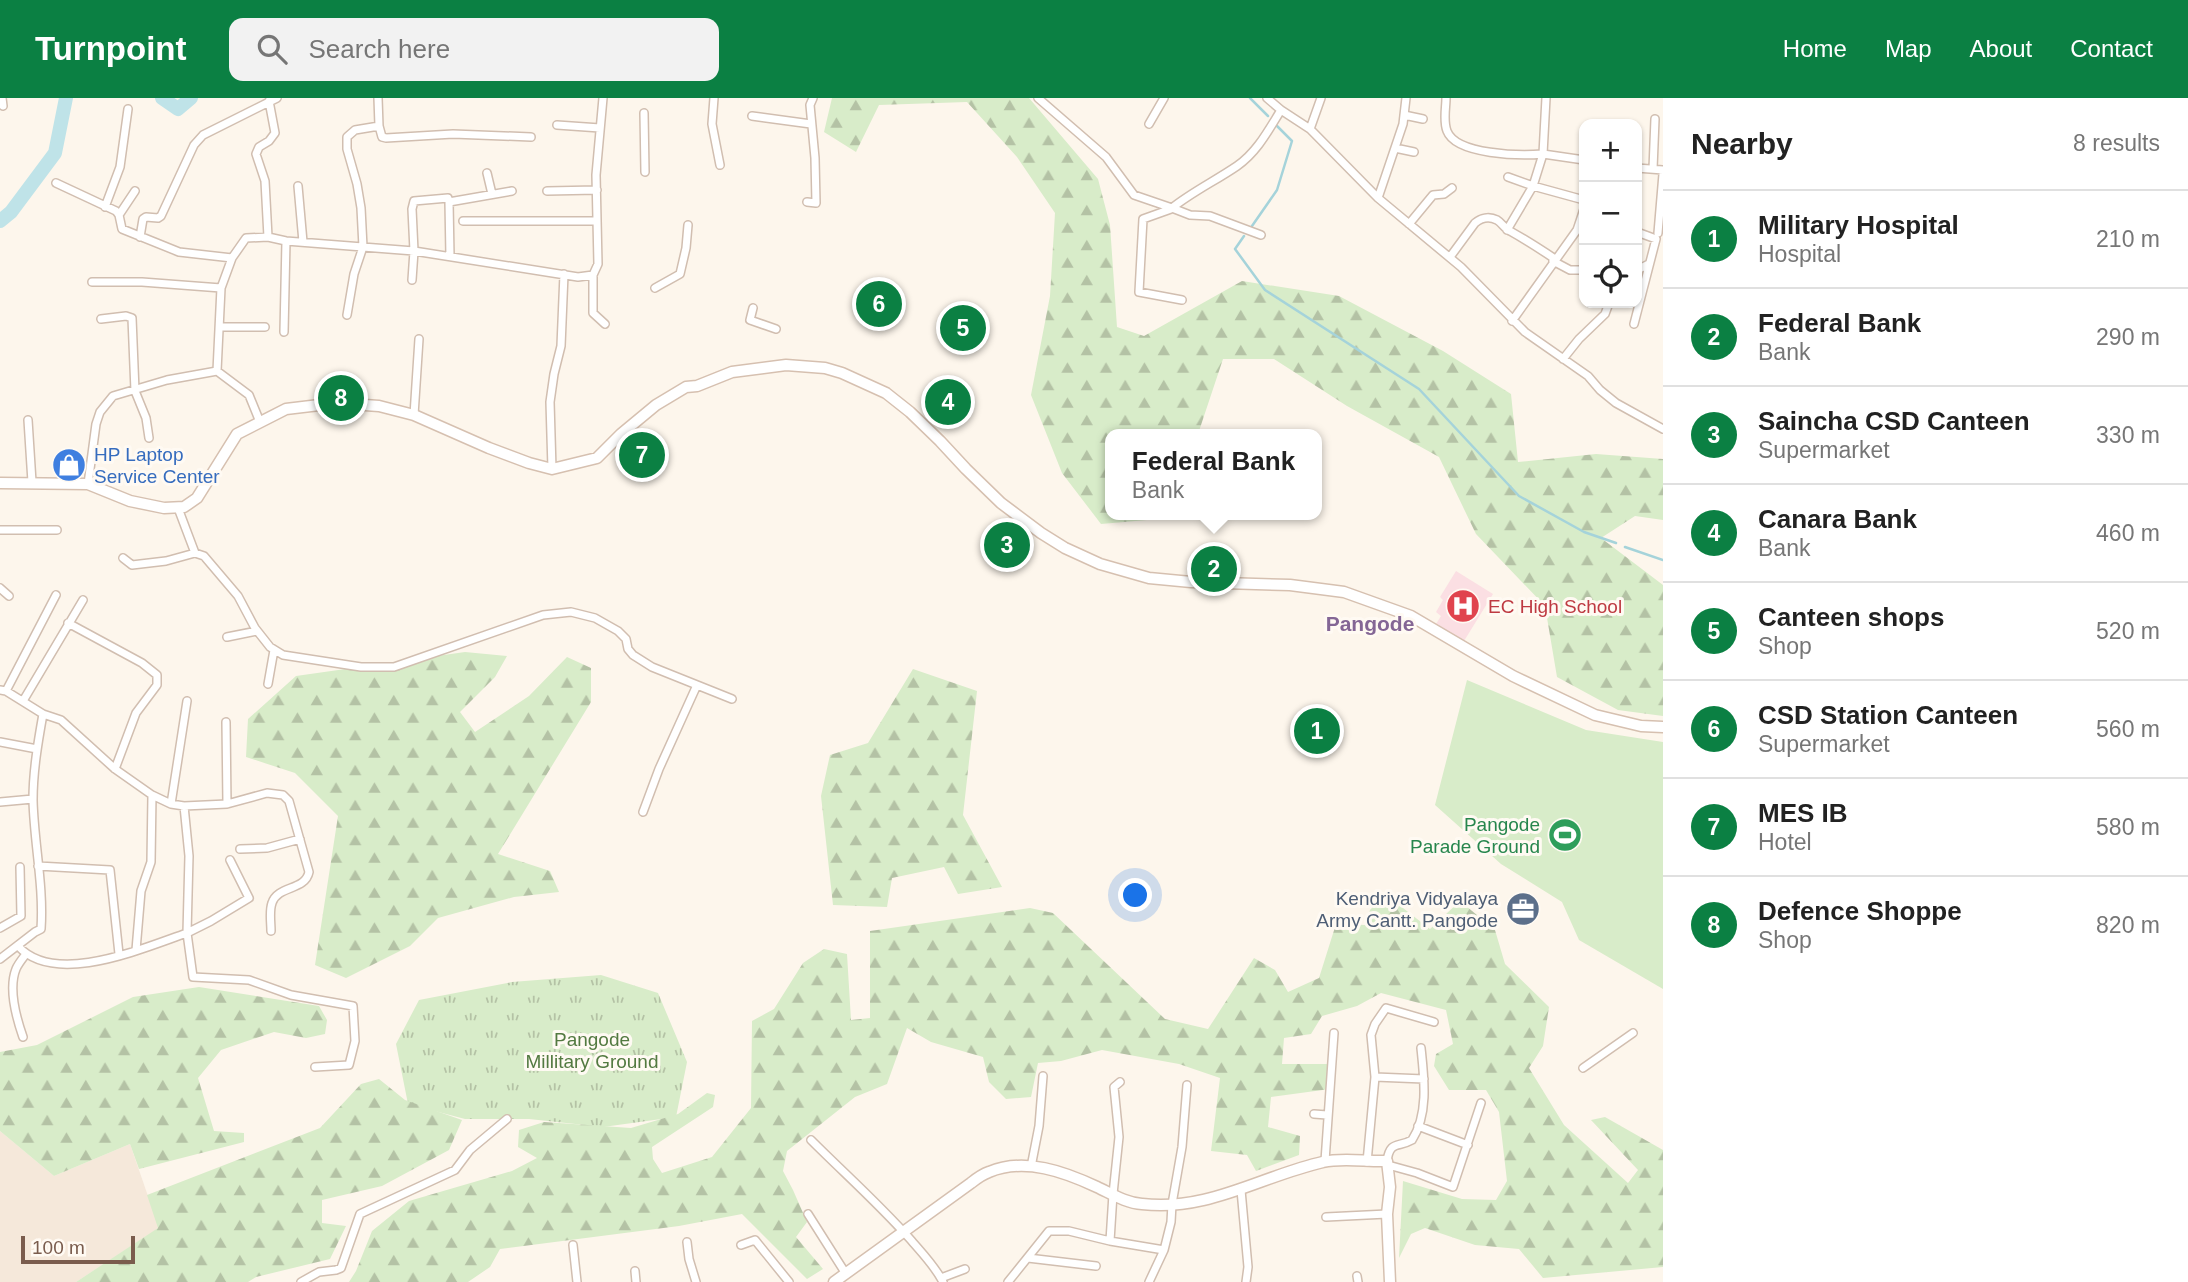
<!DOCTYPE html>
<meta charset="utf-8">
<style>
:root{--surface:#fff;--page:#f2f2f2;--text:#222;--muted:#767676;--line:#e0e0e0;--accent:#0b8043}
body{margin:0;font-family:Helvetica,sans-serif;background:var(--page);color:var(--text)}
.controls{position:absolute;right:21px;top:21px;display:grid;overflow:hidden;border-radius:14px;box-shadow:0 2px 5px #0004}
.controls button{width:63px;height:63px;display:grid;place-items:center;padding:0;border:0;border-bottom:2px solid var(--line);background:var(--surface);color:var(--text);font:35px sans-serif}
.scale{position:absolute;left:21px;bottom:18px;width:114px;box-sizing:border-box;padding-left:7px;border:4px solid #7a5c4d;border-top:0;font-size:19px;line-height:24px;white-space:nowrap;color:#7a5c4d;-webkit-text-stroke:5px #fffaf3;paint-order:stroke}
.you{position:absolute;left:1136px;top:798px;width:24px;height:24px;margin:-18px;border:5px solid #fff;border-radius:50%;background:#1a73e8;box-shadow:0 0 0 10px #1a73e833}
.badge{display:grid;place-items:center;width:46px;height:46px;border-radius:50%;background:var(--accent);color:#fff;font-size:23px;font-weight:700}
.pin{position:absolute;translate:-50% -50%;border:4px solid #fff;box-shadow:0 2px 7px #0006}
.popup{position:absolute;left:1105px;top:331px;width:217px;height:91px;box-sizing:border-box;display:grid;place-content:center;border-radius:14px;background:var(--surface);filter:drop-shadow(0 2px 5px #0005);font-size:23px;white-space:nowrap;color:var(--muted)}
.popup b{font-size:26px;color:var(--text)}
.popup::after{content:'';position:absolute;left:50%;top:100%;margin-left:-14px;border:14px solid transparent;border-top-color:var(--surface)}
.list{margin:0;padding:0;list-style:none}
h2{display:flex;justify-content:space-between;align-items:center;height:91px;margin:0;padding:0 28px;font-size:30px}
h2 small{font-size:23px;font-weight:400;color:var(--muted)}
.list li{display:grid;grid-template-columns:46px 1fr auto;gap:21px;align-items:center;box-sizing:border-box;height:98px;padding:0 28px;border-top:2px solid var(--line)}
.list b{display:block;font-size:26px;white-space:nowrap}
.list p{margin:0;font-size:23px;white-space:nowrap;color:var(--muted)}
.list em{font-size:23px;font-style:normal;color:var(--muted)}
.icon{flex:none;width:38px;height:38px;fill:none;stroke:currentColor;stroke-width:2;stroke-linecap:round;stroke-linejoin:round}
.map{position:relative;flex:none;width:1663px;height:1184px;overflow:hidden}
header{display:flex;align-items:center;gap:42px;box-sizing:border-box;height:98px;padding:0 35px;background:var(--accent);color:#fff}
header strong{font-size:33px}
nav{display:flex;gap:38px;margin-inline-start:auto;font-size:24px}
.search{width:490px;height:63px;background:var(--page);display:flex;align-items:center;gap:18px;box-sizing:border-box;padding:0 24px;border-radius:14px;color:var(--muted);font-size:26px}
main{display:flex}
aside{flex:1;background:var(--surface)}
.map>svg:first-child{display:block}
.residential{fill:#f5e8da}
.medical{fill:#fbdfe3}
.grass{fill:url(#grass-tufts)}
.forest{fill:url(#forest-firs)}
.pitch{fill:#d8ecc9}
.lines{fill:none;stroke-linecap:round;stroke-linejoin:round}
.stream{stroke:#a5d3da;stroke-width:2.5}
.river{stroke:#bfe3e8;stroke-width:14}
.street-casing{stroke:#d1beb0;stroke-width:10}
.secondary-casing{stroke:#d6c0b0;stroke-width:13}
.street{stroke:#fff;stroke-width:7}
.secondary{stroke:#fff;stroke-width:10}
.labels{text-anchor:middle;stroke-width:6;stroke-linejoin:round;paint-order:stroke}
.shop-label{font-size:19px;fill:#366cbe;stroke:#fffaf3;text-anchor:start}
.health-label{font-size:19px;fill:#be3a42;stroke:#fffaf3;text-anchor:start}
.leisure-label{font-size:19px;fill:#27864d;stroke:#fffaf3;text-anchor:end}
.service-label{font-size:19px;fill:#4e5e75;stroke:#fffaf3;text-anchor:end}
.park-label{font-size:19px;fill:#537a41;stroke:#fffaf3}
.neighbourhood-label{font-size:21px;font-weight:bold;fill:#846695;stroke:#fffaf3}
</style>
<header>
<strong>Turnpoint</strong>
<div class="search"><svg class="icon" aria-label="search" viewBox="0 0 24 24"><circle cx="10" cy="10" r="6"/><path d="M15 15l6 6"/></svg>Search here</div>
<nav><a>Home</a><a>Map</a><a>About</a><a>Contact</a></nav>
</header>
<main>
<div class="map">
<svg width="1663" height="1184" viewBox="0 0 1663 1184">
<defs>
<pattern id="grass-tufts" width="24" height="20" patternUnits="userSpaceOnUse" patternTransform="scale(1.75)"><rect width="24" height="20" fill="#d8ecc9"/><path d="M3 7l-1-3M5 7V3M7 7l1-3M15 17l-1-3M17 17v-4M19 17l1-3" fill="none" stroke="#b4c2a5"/></pattern>
<pattern id="forest-firs" width="22" height="20" patternUnits="userSpaceOnUse" patternTransform="scale(1.75)"><rect width="22" height="20" fill="#d8ecc9"/><path d="M5 1l3.5 6h-7zM16 11l3.5 6h-7z" fill="#b4c2a5"/></pattern>
</defs>
<rect width="100%" height="100%" fill="#fdf6ec"/>
<path class="residential" d="M 0,1033 L 54,1078 L 130,1046 L 159,1130 L 76,1184 L 0,1184 Z"/>
<path class="medical" d="M 1456,473 L 1493,496 L 1464,543 L 1436,526 L 1441,518 L 1436,514 L 1443,502 L 1440,499 Z"/>
<path class="grass" d="M 601,877 L 658,895 L 687,964 L 676,1019 L 603,1029 L 529,1021 L 465,1021 L 408,1006 L 396,946 L 419,902 L 512,884 Z"/>
<path class="forest" d="M 832,0 L 1029,0 L 1098,81 L 1110,127 L 1117,229 L 1144,238 L 1242,183 L 1339,198 L 1443,253 L 1511,296 L 1518,364 L 1596,356 L 1663,361 L 1663,422 L 1635,418 L 1601,440 L 1663,487 L 1663,618 L 1618,612 L 1557,579 L 1545,508 L 1476,436 L 1439,359 L 1347,308 L 1274,261 L 1223,261 L 1198,336 L 1111,336 L 1111,417 L 1151,417 L 1147,422 L 1101,426 L 1062,375 L 1031,297 L 1050,198 L 1055,115 L 1017,59 L 967,4 L 879,7 L 856,54 L 824,34 Z
M 465,554 L 507,558 L 495,579 L 460,614 L 475,634 L 529,598 L 567,559 L 591,570 L 591,604 L 498,756 L 550,773 L 559,794 L 514,799 L 438,820 L 410,848 L 346,880 L 315,867 L 338,718 L 295,675 L 246,659 L 248,621 L 296,578 Z
M 913,571 L 977,593 L 963,717 L 1002,789 L 958,796 L 944,769 L 892,780 L 887,809 L 833,807 L 821,698 L 830,657 L 868,645 Z
M 1385,796 L 1430,831 L 1460,803 L 1495,832 L 1505,866 L 1549,909 L 1543,948 L 1529,970 L 1564,1027 L 1628,1085 L 1638,1072 L 1591,1022 L 1605,1019 L 1663,1052 L 1663,1169 L 1543,1180 L 1519,1151 L 1475,1147 L 1425,1130 L 1411,1136 L 1399,1160 L 1403,1083 L 1462,1101 L 1496,1102 L 1507,1083 L 1499,1014 L 1486,992 L 1449,992 L 1434,968 L 1436,956 L 1453,946 L 1446,912 L 1381,895 L 1357,908 L 1322,918 L 1311,936 L 1284,940 L 1282,966 L 1332,966 L 1330,991 L 1271,999 L 1268,1029 L 1300,1038 L 1299,1057 L 1256,1073 L 1247,1057 L 1211,1053 L 1220,980 L 1179,966 L 1102,952 L 1061,963 L 1038,965 L 1031,999 L 1006,1001 L 989,984 L 983,959 L 931,944 L 907,930 L 887,986 L 855,999 L 787,1053 L 783,1073 L 793,1092 L 807,1124 L 796,1139 L 823,1171 L 807,1181 L 742,1116 L 679,1128 L 500,1151 L 490,1169 L 468,1184 L 349,1184 L 356,1173 L 372,1133 L 409,1103 L 512,1073 L 537,1060 L 518,1049 L 519,1032 L 544,1024 L 631,1030 L 678,1016 L 707,995 L 715,997 L 713,1009 L 652,1049 L 653,1061 L 662,1075 L 712,1059 L 751,1010 L 752,923 L 774,911 L 803,865 L 824,851 L 847,856 L 851,922 L 870,920 L 870,833 L 1030,810 L 1053,815 L 1165,921 L 1208,931 L 1254,860 L 1275,872 L 1288,894 L 1319,880 L 1336,826 L 1365,827 L 1370,812 Z
M 199,889 L 319,908 L 327,922 L 325,936 L 306,940 L 274,934 L 221,952 L 198,980 L 214,1033 L 244,1035 L 244,1044 L 139,1071 L 130,1046 L 54,1078 L 0,1033 L 0,954 L 37,947 L 133,899 Z
M 379,981 L 405,1002 L 462,1022 L 449,1052 L 382,1088 L 322,1102 L 322,1125 L 346,1128 L 330,1161 L 256,1179 L 248,1184 L 76,1184 L 158,1130 L 147,1097 L 320,1030 L 361,986 Z"/>
<path class="pitch" d="M 1467,582 L 1586,632 L 1663,644 L 1663,891 L 1579,842 L 1562,804 L 1501,766 L 1435,707 Z"/>
<g class="lines">
<path class="stream" d="M 1250,0 L 1268,18
M 1252,128 L 1277,92 L 1292,43 L 1277,28
M 1244,138 L 1235,151 L 1265,192 L 1419,291 L 1519,398 L 1584,434 L 1616,445
M 1625,449 L 1663,462"/>
<path class="river" d="M 162,0 L 178,11 L 191,0
M 0,123 L 11,114 L 55,55 L 66,0"/>
<g class="street-casing">
<path id="street" d="M 2,0 L 3,8
M 378,0 L 379,28
M 714,0 L 712,26 L 720,67
M 1038,0 L 1106,59 L 1134,97 L 1172,110
M 1267,0 L 1281,12 L 1310,31 L 1378,100 L 1461,169 L 1525,234 L 1588,278 L 1600,292 L 1616,305 L 1663,331
M 1446,0 C 1446,10 1443,23 1447,33 C 1456,57 1521,58 1543,56 L 1533,88 L 1507,132
M 1546,0 L 1543,56 L 1584,62
M 644,15 L 645,74
M 1404,17 L 1423,21
M 752,18 L 811,26
M 1149,26 L 1164,0
M 557,27 L 600,30
M 1310,31 L 1321,0
M 1395,50 L 1414,54
M 1637,70 L 1663,72
M 1653,71 L 1655,21
M 487,75 L 492,96
M 1508,79 L 1533,88 L 1584,102
M 56,85 L 116,113 L 119,117 L 122,131 L 179,154 L 232,160
M 298,88 L 303,144
M 547,93 L 597,92
M 1378,100 L 1403,26 L 1406,0
M 449,104 L 450,158
M 807,104 L 816,105 L 815,60 L 810,7 L 813,0
M 105,109 L 120,69 L 128,11
M 1171,111 L 1143,121 L 1139,194 L 1182,202
M 119,117 L 135,93
M 463,123 L 597,123
M 1409,126 L 1433,97 L 1444,96 L 1452,90
M 1658,135 L 1663,76
M 1261,137 L 1210,118 L 1190,117 L 1172,110 C 1192,94 1215,83 1237,68 C 1257,54 1268,33 1281,12
M 140,139 L 143,121 L 146,119 L 158,120 L 161,118 L 194,47 L 203,37 L 277,0
M 268,139 L 265,83 L 256,56 L 259,49 L 269,43 L 275,35 L 269,3
M 1450,159 L 1475,125 C 1481,120 1489,118 1497,122 C 1502,125 1505,131 1510,133 C 1526,142 1540,151 1555,161
M 1553,163 L 1570,172 L 1584,172
M 1637,172 L 1649,166
M 593,177 L 593,215 L 605,226
M 412,182 L 414,153 L 412,111 L 414,103 L 448,100 L 449,104 L 512,93
M 92,184 L 142,184 L 221,190
M 655,190 L 680,176 L 686,150 L 688,127
M 753,210 L 750,222 L 776,231
M 347,217 L 354,176 L 363,149 L 361,110 L 357,86 L 347,51 L 347,39 L 355,32 L 379,28 L 382,39 L 386,40 L 453,36 L 531,39
M 101,221 L 126,218 L 132,220 L 135,293 L 146,320 L 149,340
M 1512,223 L 1577,132 L 1584,111
M 1634,226 L 1656,141 L 1637,134
M 220,229 L 265,229
M 284,234 L 286,143
M 1563,261 L 1579,241 L 1605,216 L 1609,205
M 217,273 L 249,297 L 260,324
M 414,317 L 419,241
M 28,322 L 32,384
M 552,371 L 550,304 L 554,276 L 561,248 L 564,176
M 88,386 L 96,326 L 100,314 L 113,298 L 167,282 L 217,273 L 221,190 L 232,160 L 246,140 L 268,139 L 286,143 L 414,153 L 578,179 L 593,177 L 598,166 L 596,77 L 603,0
M 178,410 L 195,455
M 0,432 L 57,432
M 123,460 L 132,467 L 166,463 L 195,455 L 204,458 L 238,498 L 255,530 L 270,549 L 283,557 L 361,569 L 394,569 L 543,517 L 571,514 L 595,520 L 618,533 L 626,541 L 628,551 L 633,557 L 652,569 L 732,601
M 0,490 L 9,498
M 68,525 L 142,565 L 157,577 L 157,587 L 136,615 L 115,671
M 227,539 L 257,533
M 268,586 L 274,552
M 0,592 L 6,593 L 43,616 L 61,622 L 115,671 L 152,697 L 171,706 L 184,708 L 227,706 L 267,695 L 283,697 L 289,703 L 309,774 C 305,793 278,787 272,805 C 269,813 271,824 271,833
M 6,593 L 56,497
M 23,603 L 83,502
M 226,624 L 227,706
M 0,644 L 37,651
M 0,704 L 33,701
M 171,706 L 187,603
M 643,714 L 659,671 L 697,587
M 240,751 L 267,750 L 300,741
M 230,762 L 249,800 L 211,823 L 187,835 L 193,879 L 249,882 L 291,897 L 353,908 L 355,943 L 349,967 L 315,969
M 38,768 L 110,772 L 119,856
M 0,830 L 21,818 L 20,769
M 18,848 C 55,889 143,850 187,835 L 189,758 L 184,708
M 136,852 L 141,793 L 151,764 L 152,697
M 0,861 L 35,834 L 41,831 C 44,788 34,745 33,702 C 33,673 38,644 43,616
M 23,939 C 16,919 8,891 16,871 C 18,866 23,860 26,856
M 1583,970 L 1633,935
M 1375,979 L 1424,981
M 1314,1016 L 1327,1017
M 1418,1028 L 1468,1047
M 811,1042 C 844,1075 879,1106 910,1141 C 922,1155 935,1168 943,1184
M 1325,1063 L 1334,935
M 1387,1063 C 1390,1042 1398,1050 1412,1042 C 1429,1016 1424,979 1421,950
M 1367,1064 L 1375,979 L 1371,937 L 1375,926 L 1386,910 L 1434,924
M 1388,1067 L 1417,1075 L 1453,1089 L 1481,1005
M 1031,1069 L 1039,1028 L 1043,978
M 1241,1092 L 1248,1169 L 1246,1184
M 808,1116 L 846,1176
M 1326,1119 L 1387,1116
M 1110,1143 L 1164,1152
M 687,1144 L 689,1161 L 696,1184
M 573,1147 L 577,1184
M 741,1147 L 755,1142 L 789,1184
M 1028,1160 L 1096,1168
M 635,1173 L 636,1184
M 1357,1178 L 1358,1184
M 941,1180 L 965,1171
M 301,1184 L 319,1174 L 336,1172 L 341,1170 L 360,1116 L 455,1072 L 470,1052 L 507,1021
M 1008,1184 L 1049,1133 L 1069,1133 L 1110,1143 L 1113,1096 L 1119,1039 L 1114,989 L 1120,984
M 1149,1184 L 1164,1152 L 1171,1124 L 1172,1106 L 1182,1049 L 1187,987"/>
</g>
<g class="secondary-casing">
<path id="secondary" d="M 0,385 L 88,386 L 130,403 L 164,410 L 184,409 L 197,400 L 237,336 L 286,311 L 336,305 L 379,308 L 414,317 L 489,350 L 529,365 L 552,371 L 597,360 L 621,336 L 656,307 L 686,289 L 697,288 L 732,274 L 786,267 L 825,270 L 842,275 L 886,295 L 910,314 L 940,343 L 966,371 L 1001,405 L 1041,435 L 1065,450 L 1100,466 L 1149,480 L 1191,484 L 1290,487 L 1344,494 L 1411,518 L 1513,578 L 1595,617 L 1641,628 L 1663,629
M 834,1184 L 971,1085 C 976,1081 983,1076 989,1074 C 1025,1059 1065,1074 1097,1089 C 1112,1096 1126,1105 1142,1106 C 1208,1114 1261,1078 1323,1064 C 1343,1059 1367,1064 1387,1063 L 1390,1089 L 1387,1116 L 1390,1184"/>
</g>
<use href="#street" class="street"/>
<use href="#secondary" class="secondary"/>
</g>
<defs>
<g id="shop-disc" transform="scale(1.75)"><circle r="9.5" fill="#3f7fe0" stroke="#fffaf3"/><path d="M-5-2.5h2.3a2.7 3.5 0 0 1 5.4 0H5L5.5 6h-11ZM-1.5-2.5h3a1.5 2.3 0 0 0-3 0Z" fill="#fff"/></g>
<g id="hospital-disc" transform="scale(1.75)"><circle r="9.5" fill="#e0444e" stroke="#fffaf3"/><path d="M-5-5h3v3.5h4V-5h3V5h-3V1.5h-4V5h-3Z" fill="#fff"/></g>
<g id="stadium-disc" transform="scale(1.75)"><circle r="9.5" fill="#2e9e5b" stroke="#fffaf3"/><path d="M0-5a6.5 5 0 1 0 0 10a6.5 5 0 1 0 0-10ZM-3.5-1.8h7v3.6h-7Z" fill="#fff"/></g>
<g id="office-disc" transform="scale(1.75)"><circle r="9.5" fill="#5c6f8a" stroke="#fffaf3"/><path d="M-6-3h4V-5.5h4V-3h4V5H-6ZM-1-4.5V-3h2v-1.5ZM-6 0V1H6V0Z" fill="#fff"/></g>
</defs>
<g fill-rule="evenodd">
<use href="#shop-disc" x="69" y="367"/>
<use href="#hospital-disc" x="1463" y="508"/>
<use href="#stadium-disc" x="1565" y="737"/>
<use href="#office-disc" x="1523" y="811"/>
</g>
<g class="labels">
<g class="shop-label">
<text x="94" y="363">HP Laptop<tspan x="94" dy="22">Service Center</tspan></text>
</g>
<g class="health-label">
<text x="1488" y="515">EC High School</text>
</g>
<g class="leisure-label">
<text x="1540" y="733">Pangode<tspan x="1540" dy="22">Parade Ground</tspan></text>
</g>
<g class="service-label">
<text x="1498" y="807">Kendriya Vidyalaya<tspan x="1498" dy="22">Army Cantt. Pangode</tspan></text>
</g>
<g class="park-label">
<text x="592" y="948">Pangode<tspan x="592" dy="22">Millitary Ground</tspan></text>
</g>
<g class="neighbourhood-label">
<text x="1370" y="533">Pangode</text>
</g>
</g>
</svg>
<div class="controls">
<button>+</button>
<button>−</button>
<button><svg class="icon" aria-label="locate" viewBox="0 0 24 24"><circle cx="12" cy="12" r="6"/><path d="M12 2v4M12 18v4M2 12h4M18 12h4"/></svg></button>
</div>
<div class="scale">100 m</div>
<div class="you"></div>
<div class="pin badge" style="left:1317px;top:633px">1</div>
<div class="pin badge" style="left:1214px;top:471px">2</div>
<div class="popup"><b>Federal Bank</b>Bank</div>
<div class="pin badge" style="left:1007px;top:447px">3</div>
<div class="pin badge" style="left:948px;top:304px">4</div>
<div class="pin badge" style="left:963px;top:230px">5</div>
<div class="pin badge" style="left:879px;top:206px">6</div>
<div class="pin badge" style="left:642px;top:357px">7</div>
<div class="pin badge" style="left:341px;top:300px">8</div>
</div>
<aside>
<h2>Nearby<small>8 results</small></h2>
<ul class="list">
<li><span class="badge">1</span><div><b>Military Hospital</b><p>Hospital</p></div><em>210 m</em></li>
<li><span class="badge">2</span><div><b>Federal Bank</b><p>Bank</p></div><em>290 m</em></li>
<li><span class="badge">3</span><div><b>Saincha CSD Canteen</b><p>Supermarket</p></div><em>330 m</em></li>
<li><span class="badge">4</span><div><b>Canara Bank</b><p>Bank</p></div><em>460 m</em></li>
<li><span class="badge">5</span><div><b>Canteen shops</b><p>Shop</p></div><em>520 m</em></li>
<li><span class="badge">6</span><div><b>CSD Station Canteen</b><p>Supermarket</p></div><em>560 m</em></li>
<li><span class="badge">7</span><div><b>MES IB</b><p>Hotel</p></div><em>580 m</em></li>
<li><span class="badge">8</span><div><b>Defence Shoppe</b><p>Shop</p></div><em>820 m</em></li>
</ul>
</aside>
</main>
